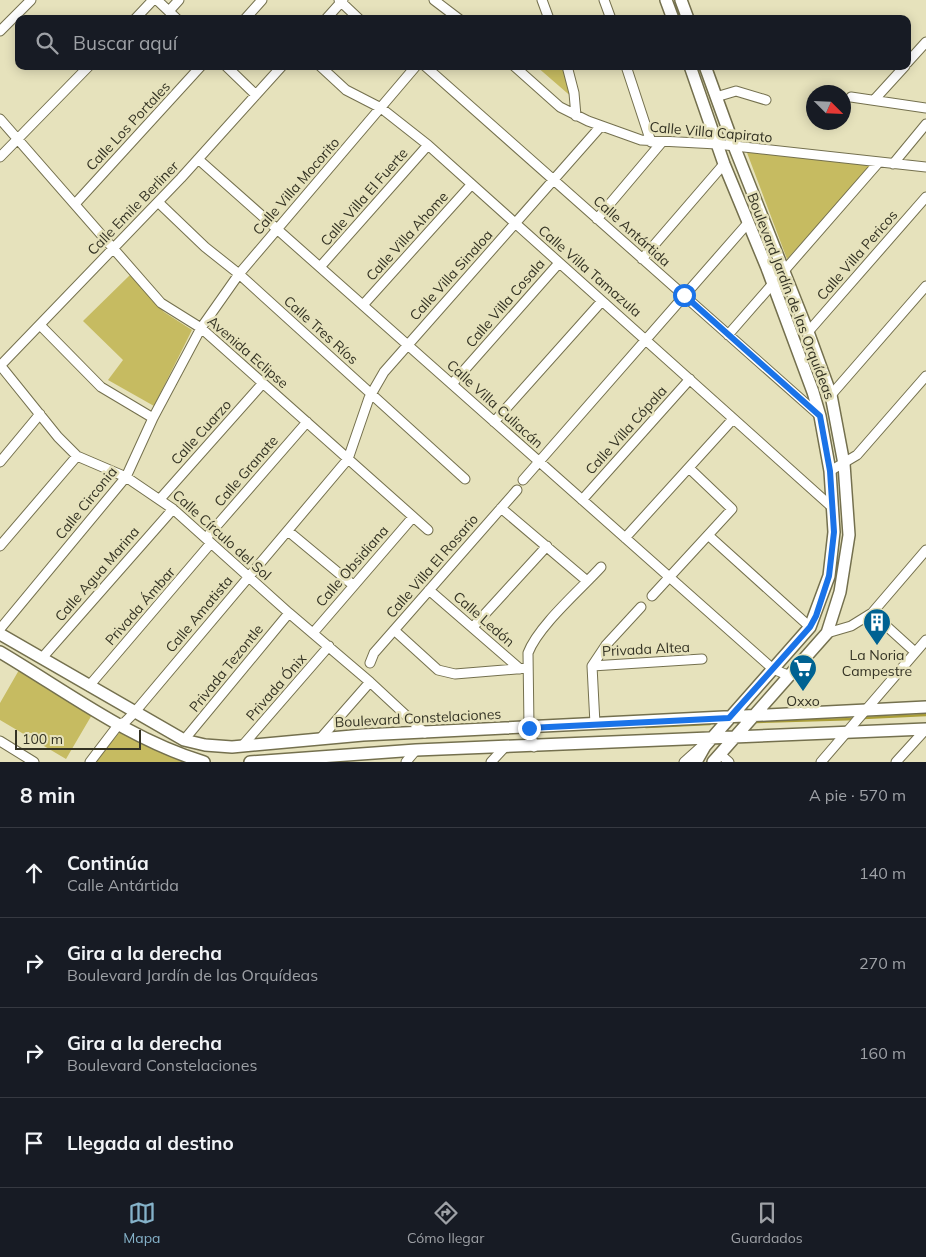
<!DOCTYPE html>
<html lang="es">
<meta charset="utf-8">
<style>
:root{--surface:#171b24;--page:#20242c;--text:#f1f3f6;--muted:#9ea1a6;--line:#363941;--accent:#85b2c9}
body{margin:0;font-family:Mulish,sans-serif;background:var(--page);color:var(--text)}
.compass{position:absolute;left:806px;top:85px;width:45px;height:45px;border-radius:50%;background:var(--surface);box-shadow:0 2px 12px #0003;rotate:114deg}
.scale{position:absolute;left:15px;bottom:12px;width:126px;box-sizing:border-box;padding-left:5px;border:2px solid #343324;border-top:0;font-size:14px;line-height:18px;white-space:nowrap;color:#343324;-webkit-text-stroke:4px #e6e2bc;paint-order:stroke}
.stop{position:absolute;width:15px;height:15px;margin:-11px;border:4px solid #1a73e8;border-radius:50%;background:#fff}
.stop.end{background:#1a73e8;border-color:#fff;box-shadow:0 1px 5px #0008}
.list{margin:0;padding:0;list-style:none}
h2{display:flex;justify-content:space-between;align-items:center;height:65px;margin:0;padding:0 20px;font-size:21px}
h2 small{font-size:16px;font-weight:400;color:var(--muted)}
.list li{display:grid;grid-template-columns:32px 1fr auto;gap:15px;align-items:center;box-sizing:border-box;height:90px;padding:0 20px;border-top:1px solid var(--line)}
.list b{display:block;font-size:19px;white-space:nowrap}
.list p{margin:0;font-size:16px;white-space:nowrap;color:var(--muted)}
.list em{font-size:16px;font-style:normal;color:var(--muted)}
.icon{flex:none;width:28px;height:28px;fill:none;stroke:currentColor;stroke-width:2;stroke-linecap:round;stroke-linejoin:round}
.map{position:relative;flex:none;width:926px;height:762px;overflow:hidden}
.search{position:absolute;background:var(--surface);box-shadow:0 2px 12px #0003;left:15px;right:15px;top:15px;height:55px;display:flex;align-items:center;gap:12px;box-sizing:border-box;padding:0 18px;border-radius:10px;color:var(--muted);font-size:19px}
.sheet{height:425px;background:var(--surface)}
nav{display:flex;justify-content:space-around;align-items:center;box-sizing:border-box;height:70px;border-top:1px solid var(--line);background:var(--surface);font-size:14px;color:var(--muted)}
nav a{display:grid;justify-items:center;gap:2px}
nav .on{color:var(--accent)}
.map>svg:first-child{display:block}
.green{fill:#c6bb61}
.lines{fill:none;stroke-linecap:round;stroke-linejoin:round}
.stream{stroke:#aa9e38;stroke-width:2.5}
.minor-casing{stroke:#74704e;stroke-width:11}
.tertiary-casing{stroke:#74704e;stroke-width:14}
.minor{stroke:#fff;stroke-width:9}
.tertiary{stroke:#fff;stroke-width:11}
.route{stroke:#1a73e8;stroke-width:6}
.labels{text-anchor:middle;stroke-width:5;stroke-linejoin:round;paint-order:stroke}
.street-label{font-size:14px;fill:#343324;stroke:#e6e2bc}
.poi-label{font-size:14px;fill:#343324;stroke:#e6e2bc}
</style>
<div class="map">
<svg width="926" height="762" viewBox="0 0 926 762">
<rect width="100%" height="100%" fill="#e6e2bc"/>
<path class="green" d="M 536,66 L 568,66 L 574,99 Z
M 746,150 L 874,163 L 787,259 Z
M 130,275 L 164,312 L 192,330 L 154,406 L 108,380 L 123,360 L 83,321 Z
M 19,670 L 93,713 L 66,759 L 0,720 L 0,703 Z
M 125,726 L 188,762 L 94,762 Z"/>
<g class="lines">
<path class="stream" d="M 863,718 L 926,715
M 756,722 L 855,719
M 646,727 L 710,724"/>
<g class="minor-casing">
<path id="minor" d="M 157,0 L 177,19
M 339,0 L 359,19
M 434,0 L 459,19
M 542,0 L 549,19
M 604,0 L 611,19
M 169,11 L 179,0
M 135,19 L 153,0
M 245,19 L 262,0
M 326,19 L 343,0
M 0,31 L 31,0
M 907,63 L 926,42
M 226,66 L 256,95
M 320,66 L 346,90 L 381,108 L 428,145 L 833,508
M 425,66 L 820,416
M 514,66 L 560,107 L 588,121 L 641,140 L 717,144 L 926,167
M 567,66 L 574,93 L 576,116
M 626,66 L 651,142
M 716,97 L 736,91 L 766,100
M 851,97 L 926,108
M 874,100 L 905,66
M 0,119 L 161,303 L 201,328 L 428,530
M 0,157 L 89,66
M 198,159 L 773,669 L 790,676
M 893,164 L 926,124
M 158,202 L 205,247 L 239,274 L 465,479
M 75,204 L 201,66
M 597,219 L 662,142
M 642,259 L 724,164
M 320,267 L 428,145
M 363,305 L 471,185
M 40,325 L 101,387 L 153,418
M 808,332 L 926,197
M 728,335 L 879,162
M 0,365 L 58,437 L 77,456 L 126,477 L 173,509 L 289,613 L 370,682 L 425,733
M 0,366 L 181,178 L 282,66
M 452,384 L 559,263
M 831,395 L 926,286
M 494,422 L 602,301
M 0,462 L 40,414
M 830,471 L 857,455 L 926,376
M 523,480 L 748,223
M 160,499 L 263,383
M 582,500 L 690,379
M 501,508 L 587,581
M 288,531 L 353,585
M 708,535 L 810,627
M 206,538 L 307,422
M 625,538 L 733,419
M 0,546 L 77,456
M 429,590 L 520,669
M 652,596 L 732,509 L 689,468
M 872,613 L 915,652
M 473,627 L 547,546
M 0,629 L 126,477 L 153,418 L 201,328 L 239,274 L 416,66
M 394,630 L 438,670 L 455,674 L 528,668
M 313,633 L 413,517
M 827,633 L 851,626 L 872,613 L 926,550
M 42,658 L 173,509
M 370,663 L 374,653 L 517,490
M 592,666 L 702,659
M 89,686 L 211,543
M 595,724 L 592,666 L 606,645 L 641,607
M 320,739 L 370,682
M 184,740 L 289,613
M 0,741 L 34,762
M 243,745 L 329,646
M 534,747 L 529,727 L 528,653 C 538,626 581,589 601,567
M 720,754 L 729,762
M 90,762 L 119,724 L 125,722 L 134,713 L 348,459 L 369,398 L 384,372 L 601,126
M 406,762 L 416,750
M 491,762 L 504,748
M 684,762 L 703,745
M 821,762 L 926,640
M 896,762 L 926,729"/>
</g>
<g class="tertiary-casing">
<path id="tertiary" d="M 666,0 L 673,19
M 681,0 L 688,19
M 690,66 L 724,164 L 767,268 L 813,392 L 820,416 L 830,471 L 834,532 L 829,576 L 810,627 L 705,746 L 696,762
M 705,66 L 734,146 L 808,332 L 831,395 L 844,464 L 849,535 L 840,592 L 827,633 L 713,762
M 0,634 L 184,740 L 205,745 L 232,747 L 363,735 L 926,707
M 0,652 C 66,691 130,740 204,762
M 250,762 L 416,750 L 926,729"/>
</g>
<use href="#minor" class="minor"/>
<use href="#tertiary" class="tertiary"/>
</g>
<g class="lines">
<path class="route" d="M 529,728 L 729,718 L 810,627 L 816,616 L 829,576 L 834,532 L 830,471 L 820,416 L 684,295"/>
</g>
<defs>
<g id="building-pin" transform="scale(1.4375)"><path d="M0 17L-7.5 6A9.5 9.5 0 1 1 7.5 6Z" fill="#006292" stroke="#e6e2bc"/><path d="M-4-6H4V6H1V3H-1V6H-4ZM-2.5-4.3h1.7v1.8h-1.7ZM.8-4.3h1.7v1.8H.8ZM-2.5-1h1.7V.8h-1.7ZM.8-1h1.7V.8H.8Z" fill="#fff"/></g>
<g id="supermarket-pin" transform="scale(1.4375)"><path d="M0 17L-7.5 6A9.5 9.5 0 1 1 7.5 6Z" fill="#006292" stroke="#e6e2bc"/><path d="M-6-5.5h2.5l.6 2H6L4.5 2H-2.5L-4.4-4H-6ZM-1.5 3.2a1.3 1.3 0 1 0 .1 0ZM3 3.2a1.3 1.3 0 1 0 .1 0Z" fill="#fff"/></g>
</defs>
<g fill-rule="evenodd">
<use href="#building-pin" x="877" y="622"/>
<use href="#supermarket-pin" x="803" y="668"/>
</g>
<g class="labels">
<g class="street-label">
<text transform="translate(128 126) rotate(-47)" y="5">Calle Los Portales</text>
<text transform="translate(711 132) rotate(5)" y="5">Calle Villa Capirato</text>
<text transform="translate(296 186) rotate(-49)" y="5">Calle Villa Mocorito</text>
<text transform="translate(364 197) rotate(-49)" y="5">Calle Villa El Fuerte</text>
<text transform="translate(133 208) rotate(-46)" y="5">Calle Emile Berliner</text>
<text transform="translate(632 231) rotate(42)" y="5">Calle Antártida</text>
<text transform="translate(407 236) rotate(-48)" y="5">Calle Villa Ahome</text>
<text transform="translate(857 255) rotate(-49)" y="5">Calle Villa Pericos</text>
<text transform="translate(590 271) rotate(41)" y="5">Calle Villa Tamazula</text>
<text transform="translate(451 275) rotate(-48)" y="5">Calle Villa Sinaloa</text>
<text transform="translate(791 296) rotate(69)" y="5">Boulevard Jardín de las Orquídeas</text>
<text transform="translate(505 303) rotate(-49)" y="5">Calle Villa Cosala</text>
<text transform="translate(321 330) rotate(42)" y="5">Calle Tres Ríos</text>
<text transform="translate(248 352) rotate(41)" y="5">Avenida Eclipse</text>
<text transform="translate(495 404) rotate(42)" y="5">Calle Villa Culiacán</text>
<text transform="translate(626 430) rotate(-48)" y="5">Calle Villa Cópala</text>
<text transform="translate(201 432) rotate(-48)" y="5">Calle Cuarzo</text>
<text transform="translate(246 471) rotate(-49)" y="5">Calle Granate</text>
<text transform="translate(86 503) rotate(-51)" y="5">Calle Circonia</text>
<text transform="translate(222 535) rotate(42)" y="5">Calle Círculo del Sol</text>
<text transform="translate(352 566) rotate(-49)" y="5">Calle Obsidiana</text>
<text transform="translate(432 566) rotate(-49)" y="5">Calle Villa El Rosario</text>
<text transform="translate(97 574) rotate(-49)" y="5">Calle Agua Marina</text>
<text transform="translate(140 606) rotate(-49)" y="5">Privada Ámbar</text>
<text transform="translate(199 614) rotate(-50)" y="5">Calle Amatista</text>
<text transform="translate(484 619) rotate(41)" y="5">Calle Ledón</text>
<text transform="translate(646 649) rotate(-3)" y="5">Privada Altea</text>
<text transform="translate(226 668) rotate(-51)" y="5">Privada Tezontle</text>
<text transform="translate(276 687) rotate(-49)" y="5">Privada Ónix</text>
<text transform="translate(418 718) rotate(-3)" y="5">Boulevard Constelaciones</text>
</g>
<g class="poi-label">
<text x="877" y="660">La Noria<tspan x="877" dy="16">Campestre</tspan></text>
<text x="803" y="706">Oxxo</text>
</g>
</g>
</svg>
<svg class="compass" viewBox="-18 -18 36 36"><path d="M0-13l5 13h-10z" fill="#e53935"/><path d="M0 13l5-13h-10z" fill="#9ea1a6"/></svg>
<div class="scale">100 m</div>
<div class="stop" style="left:684px;top:295px"></div>
<div class="stop end" style="left:529px;top:728px"></div>
<div class="search"><svg class="icon" aria-label="search" viewBox="0 0 24 24"><circle cx="10" cy="10" r="6"/><path d="M15 15l6 6"/></svg>Buscar aquí</div>
</div>
<section class="sheet">
<h2>8 min<small>A pie · 570 m</small></h2>
<ul class="list">
<li><svg class="icon" aria-label="ahead" viewBox="0 0 24 24"><path d="M12 20V5M6 11l6-6 6 6"/></svg><div><b>Continúa</b><p>Calle Antártida</p></div><em>140 m</em></li>
<li><svg class="icon" aria-label="right" viewBox="0 0 24 24"><path d="M7 20v-9h11M14 6l5 5-5 5"/></svg><div><b>Gira a la derecha</b><p>Boulevard Jardín de las Orquídeas</p></div><em>270 m</em></li>
<li><svg class="icon" aria-label="right" viewBox="0 0 24 24"><path d="M7 20v-9h11M14 6l5 5-5 5"/></svg><div><b>Gira a la derecha</b><p>Boulevard Constelaciones</p></div><em>160 m</em></li>
<li><svg class="icon" aria-label="arrive" viewBox="0 0 24 24"><path d="M6 21V4h12l-3 4 3 4H6"/></svg><div><b>Llegada al destino</b></div></li>
</ul>
</section>
<nav>
<a class="on"><svg class="icon" aria-label="map" viewBox="0 0 24 24"><path d="M3 6l6-2 6 2 6-2v14l-6 2-6-2-6 2zM9 4v14M15 6v14"/></svg>Mapa</a>
<a><svg class="icon" aria-label="directions" viewBox="0 0 24 24"><path d="M12 3l9 9-9 9-9-9zM9 14v-3h6M13 9l2 2-2 2"/></svg>Cómo llegar</a>
<a><svg class="icon" aria-label="saved" viewBox="0 0 24 24"><path d="M7 4h10v16l-5-4-5 4z"/></svg>Guardados</a>
</nav>
